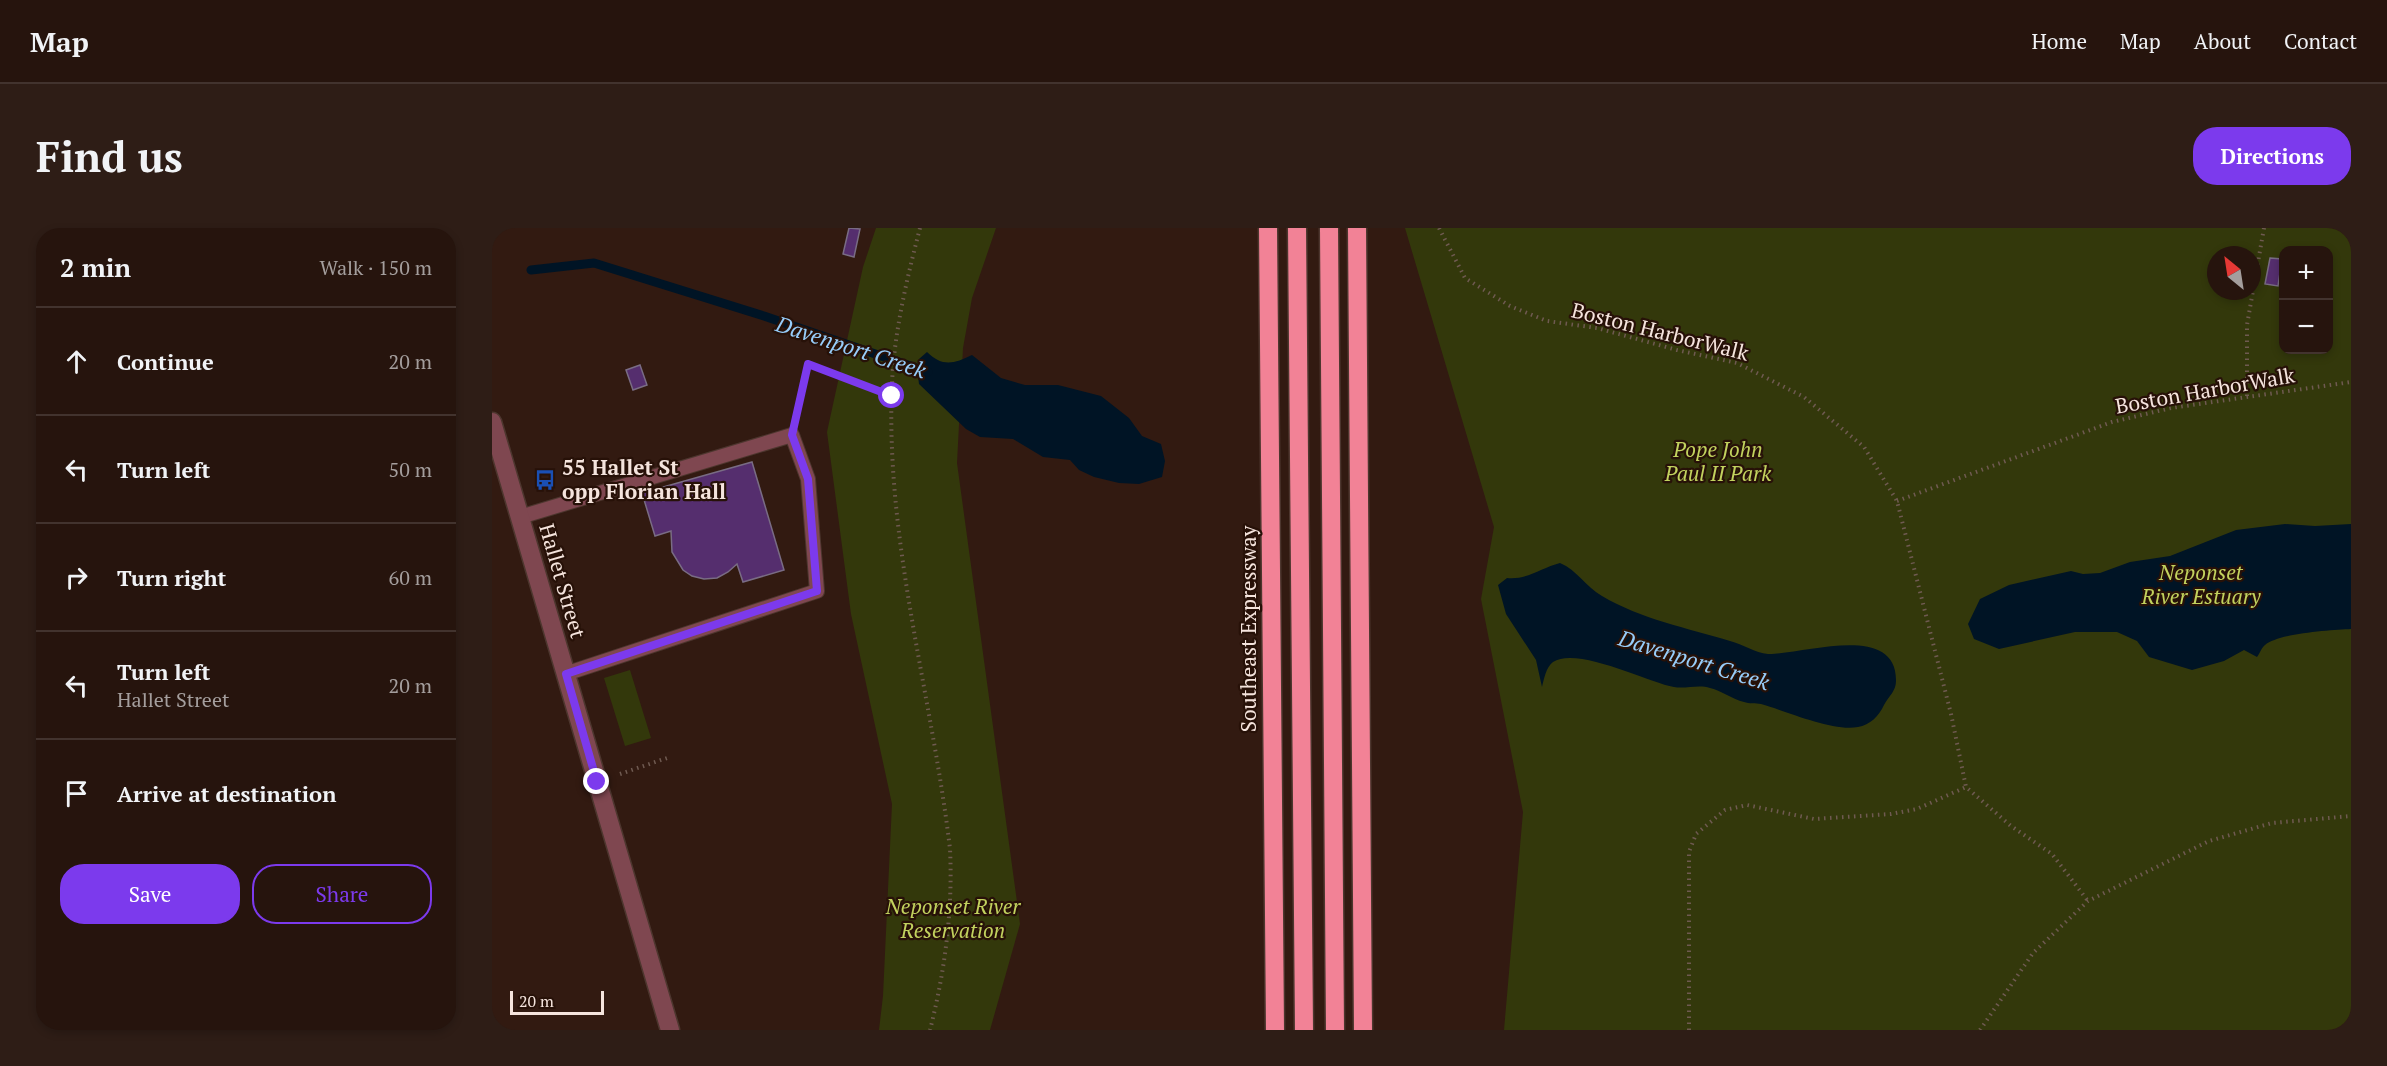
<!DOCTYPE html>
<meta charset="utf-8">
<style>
:root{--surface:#26140d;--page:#2e1d16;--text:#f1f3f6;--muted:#a49e9d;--line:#42332e;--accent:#7c3aed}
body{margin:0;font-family:"PT Serif",serif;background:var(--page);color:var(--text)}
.controls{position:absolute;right:18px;top:18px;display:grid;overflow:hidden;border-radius:12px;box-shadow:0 3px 9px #0003}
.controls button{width:54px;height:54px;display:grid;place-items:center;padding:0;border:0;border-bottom:2px solid var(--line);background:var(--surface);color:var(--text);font:30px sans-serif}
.compass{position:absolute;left:1715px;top:18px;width:54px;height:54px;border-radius:50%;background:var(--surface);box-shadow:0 3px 9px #0003;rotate:330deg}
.scale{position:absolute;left:18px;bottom:15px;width:94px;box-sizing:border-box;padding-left:6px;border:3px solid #f5e4dd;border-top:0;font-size:16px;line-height:21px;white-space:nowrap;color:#f5e4dd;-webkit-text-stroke:4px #271108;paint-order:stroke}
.stop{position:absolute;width:18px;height:18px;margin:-14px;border:4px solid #7c3aed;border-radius:50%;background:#fff}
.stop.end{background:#7c3aed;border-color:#fff;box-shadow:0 2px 6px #0008}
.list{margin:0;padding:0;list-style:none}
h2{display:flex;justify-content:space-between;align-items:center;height:78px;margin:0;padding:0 24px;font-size:26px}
h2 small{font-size:20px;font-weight:400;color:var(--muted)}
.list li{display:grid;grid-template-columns:39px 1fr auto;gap:18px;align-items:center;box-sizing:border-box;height:108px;padding:0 24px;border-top:2px solid var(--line)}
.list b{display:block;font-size:22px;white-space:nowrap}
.list p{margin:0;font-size:20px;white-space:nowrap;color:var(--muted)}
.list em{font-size:20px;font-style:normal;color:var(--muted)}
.actions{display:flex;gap:12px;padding:18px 24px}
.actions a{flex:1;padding:14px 0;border:2px solid var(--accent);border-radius:24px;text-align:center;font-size:21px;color:var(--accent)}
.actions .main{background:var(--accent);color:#fff}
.icon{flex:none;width:33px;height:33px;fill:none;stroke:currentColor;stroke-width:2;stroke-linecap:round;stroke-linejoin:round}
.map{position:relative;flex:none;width:1859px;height:802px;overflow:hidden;border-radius:24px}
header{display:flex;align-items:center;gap:36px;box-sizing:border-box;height:84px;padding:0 30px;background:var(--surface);border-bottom:2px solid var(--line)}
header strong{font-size:28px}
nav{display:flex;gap:33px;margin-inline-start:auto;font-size:21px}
.intro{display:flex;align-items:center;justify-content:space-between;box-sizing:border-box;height:144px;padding:0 36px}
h1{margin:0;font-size:42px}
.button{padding:15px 27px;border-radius:24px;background:var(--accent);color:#fff;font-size:21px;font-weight:700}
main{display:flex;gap:36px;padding:0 36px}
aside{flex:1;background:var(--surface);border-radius:24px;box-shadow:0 3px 9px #0003}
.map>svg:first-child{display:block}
.green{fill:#33380b;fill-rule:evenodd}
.water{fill:#001425}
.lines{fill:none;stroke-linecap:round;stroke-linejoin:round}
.stream{stroke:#001425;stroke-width:9}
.building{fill:#552e6e;stroke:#796c84;stroke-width:1.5}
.lane-casing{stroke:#4d362e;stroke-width:16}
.street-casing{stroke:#4d362e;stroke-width:21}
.highway-casing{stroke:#4d362e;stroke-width:21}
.path{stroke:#6f5a51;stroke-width:4;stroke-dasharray:1.5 4.5;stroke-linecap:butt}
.lane{stroke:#7f4750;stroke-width:14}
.street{stroke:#7f4750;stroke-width:18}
.highway{stroke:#f28296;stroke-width:18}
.route{stroke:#7c3aed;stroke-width:8}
.labels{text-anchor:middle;stroke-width:4.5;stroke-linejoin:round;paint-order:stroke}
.street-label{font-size:21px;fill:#f5e4dd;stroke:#271108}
.park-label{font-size:21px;font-style:italic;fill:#c2d25e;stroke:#271108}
.poi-label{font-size:21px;font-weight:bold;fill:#f5e4dd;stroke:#271108;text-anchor:start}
.water-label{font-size:22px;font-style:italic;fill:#97cdfa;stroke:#271108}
</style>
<header>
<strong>Map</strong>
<nav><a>Home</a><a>Map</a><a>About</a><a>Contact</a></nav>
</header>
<div class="intro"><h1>Find us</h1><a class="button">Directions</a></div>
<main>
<aside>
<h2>2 min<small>Walk · 150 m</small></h2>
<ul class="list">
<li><svg class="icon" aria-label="ahead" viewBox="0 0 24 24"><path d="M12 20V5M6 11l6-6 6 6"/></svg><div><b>Continue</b></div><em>20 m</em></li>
<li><svg class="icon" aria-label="left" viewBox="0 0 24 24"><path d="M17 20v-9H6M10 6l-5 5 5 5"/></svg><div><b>Turn left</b></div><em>50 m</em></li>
<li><svg class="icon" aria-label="right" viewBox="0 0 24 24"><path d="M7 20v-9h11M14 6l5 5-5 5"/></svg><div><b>Turn right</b></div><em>60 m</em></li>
<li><svg class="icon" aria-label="left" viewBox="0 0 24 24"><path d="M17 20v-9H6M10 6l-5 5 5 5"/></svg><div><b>Turn left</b><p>Hallet Street</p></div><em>20 m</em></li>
<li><svg class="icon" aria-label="arrive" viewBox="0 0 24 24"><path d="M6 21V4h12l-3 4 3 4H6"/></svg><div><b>Arrive at destination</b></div></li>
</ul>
<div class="actions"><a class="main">Save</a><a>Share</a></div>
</aside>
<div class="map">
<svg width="1859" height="802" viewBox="0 0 1859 802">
<rect width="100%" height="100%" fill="#321a11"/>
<path class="green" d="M 384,0 L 504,0 L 480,70 L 471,120 L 465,235 L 528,696 L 498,802 L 387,802 L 391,768 L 400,576 L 359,386 L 335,204 L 371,39 Z
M 913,0 L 1859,0 L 1859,802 L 1012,802 L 1031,584 L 989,371 L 1002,299 ZM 1792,22 L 1836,22 L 1836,122 L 1792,122 ZM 1724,27 L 1760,27 L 1760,63 L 1724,63 Z
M 138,442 L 159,510 L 133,518 L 112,450 Z"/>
<path class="water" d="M 435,124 C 450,139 462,136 480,127 L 509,150 L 533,157 L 566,157 L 609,168 L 637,190 L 650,208 L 669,216 L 673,233 L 670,249 L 647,256 L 627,255 L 602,249 L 587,242 L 578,232 L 551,229 L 521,211 L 488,209 L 474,201 L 427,156 L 425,140 L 427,131 Z
M 1793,296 L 1823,298 L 1859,296 L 1859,401 C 1840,402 1787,405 1773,417 C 1770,419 1768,425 1765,429 L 1752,422 L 1732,433 L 1700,442 L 1657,429 L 1645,413 L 1625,404 L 1583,404 L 1507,421 L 1482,411 L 1476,396 L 1488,371 L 1517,357 L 1579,343 L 1591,346 L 1608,345 L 1638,334 L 1678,328 L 1744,302 Z
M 1068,335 C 1085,342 1094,359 1110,368 C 1149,391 1195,400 1238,413 C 1251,416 1263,425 1276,426 C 1309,427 1405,393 1404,453 C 1404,463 1397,468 1392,477 C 1387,488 1378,497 1366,499 C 1341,504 1294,483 1269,476 C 1264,475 1257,476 1252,474 C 1240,471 1230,463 1218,460 C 1207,456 1194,461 1182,459 C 1155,454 1085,418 1061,434 C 1054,439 1052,451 1050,459 L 1044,432 L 1014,386 L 1006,357 L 1015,350 C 1035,352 1049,340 1068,335 Z"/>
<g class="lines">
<path class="stream" d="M 39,42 L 102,35 L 272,88 L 436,144"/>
</g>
<path class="building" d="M 357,0 L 368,1 L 362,29 L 351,26 Z
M 1778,30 L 1790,31 L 1786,58 L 1773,56 Z
M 148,137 L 155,157 L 141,162 L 134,142 Z
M 260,234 L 292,342 L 251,354 L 245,336 L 236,344 L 225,350 L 212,351 L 200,348 L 191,342 L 180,324 L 179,303 L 163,308 L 150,265 Z"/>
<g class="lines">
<g class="lane-casing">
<path id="lane" d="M 28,289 L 300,207 L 316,251 L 325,363 L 73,446"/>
</g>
<g class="street-casing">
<path id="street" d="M 0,194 L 178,802"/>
</g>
<g class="highway-casing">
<path id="highway" d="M 776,0 L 783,802
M 805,0 L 812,802
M 837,0 L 843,802
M 865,0 L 871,802"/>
</g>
<path class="path" d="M 428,0 C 415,50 402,105 400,156 C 393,313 440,467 458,621 C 461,681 453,743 438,802
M 947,0 L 973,50 L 1018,78 L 1055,93 L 1105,100 L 1185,122 L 1245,135 L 1312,169 L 1372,219 L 1405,273 L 1459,486 L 1474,559 L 1519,598 L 1560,626 L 1596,673
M 1755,168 L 1755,97 L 1772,0
M 305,186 L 316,136 L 400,168
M 1405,273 L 1620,194 L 1679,180 L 1859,154
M 128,546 L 175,530
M 1197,802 L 1197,624 L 1204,606 L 1233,582 L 1255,577 L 1322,591 L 1399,586 L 1425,581 L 1474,559
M 1488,802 L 1541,725 L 1596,673 L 1717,613 L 1780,595 L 1859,588"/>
<use href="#lane" class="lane"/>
<use href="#street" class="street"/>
<use href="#highway" class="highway"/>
</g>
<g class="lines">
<path class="route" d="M 105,554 L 74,446 L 325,363 L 316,251 L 300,207 L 316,136 L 400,168"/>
</g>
<defs>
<g id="bus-bare" transform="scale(1.62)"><path d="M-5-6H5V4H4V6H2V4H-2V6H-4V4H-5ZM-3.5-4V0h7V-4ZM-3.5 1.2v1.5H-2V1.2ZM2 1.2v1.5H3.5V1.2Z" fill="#1a4fb4" stroke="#271108" stroke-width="2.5" paint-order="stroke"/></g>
</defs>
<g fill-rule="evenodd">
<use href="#bus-bare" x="53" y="252"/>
</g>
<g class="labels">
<g class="street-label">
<text transform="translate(1168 104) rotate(14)" y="7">Boston HarborWalk</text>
<text transform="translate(1713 163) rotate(-10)" y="7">Boston HarborWalk</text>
<text transform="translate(70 353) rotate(74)" y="7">Hallet Street</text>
<text transform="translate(757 401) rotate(-90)" y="7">Southeast Expressway</text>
</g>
<g class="park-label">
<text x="1226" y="229">Pope John<tspan x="1226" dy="24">Paul II Park</tspan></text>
<text x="1709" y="352">Neponset<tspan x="1709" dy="24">River Estuary</tspan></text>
<text x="461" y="686">Neponset River<tspan x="461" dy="24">Reservation</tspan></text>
</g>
<g class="poi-label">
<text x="70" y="247">55 Hallet St<tspan x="70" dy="24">opp Florian Hall</tspan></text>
</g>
<g class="water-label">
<text transform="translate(359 119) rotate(18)" y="8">Davenport Creek</text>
<text transform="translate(1202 432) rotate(17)" y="8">Davenport Creek</text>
</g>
</g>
</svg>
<div class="controls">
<button>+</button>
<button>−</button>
</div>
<svg class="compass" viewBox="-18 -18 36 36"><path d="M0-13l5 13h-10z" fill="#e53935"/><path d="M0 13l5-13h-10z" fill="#a49e9d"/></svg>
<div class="scale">20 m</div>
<div class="stop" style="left:400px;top:168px"></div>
<div class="stop end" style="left:105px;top:554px"></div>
</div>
</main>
